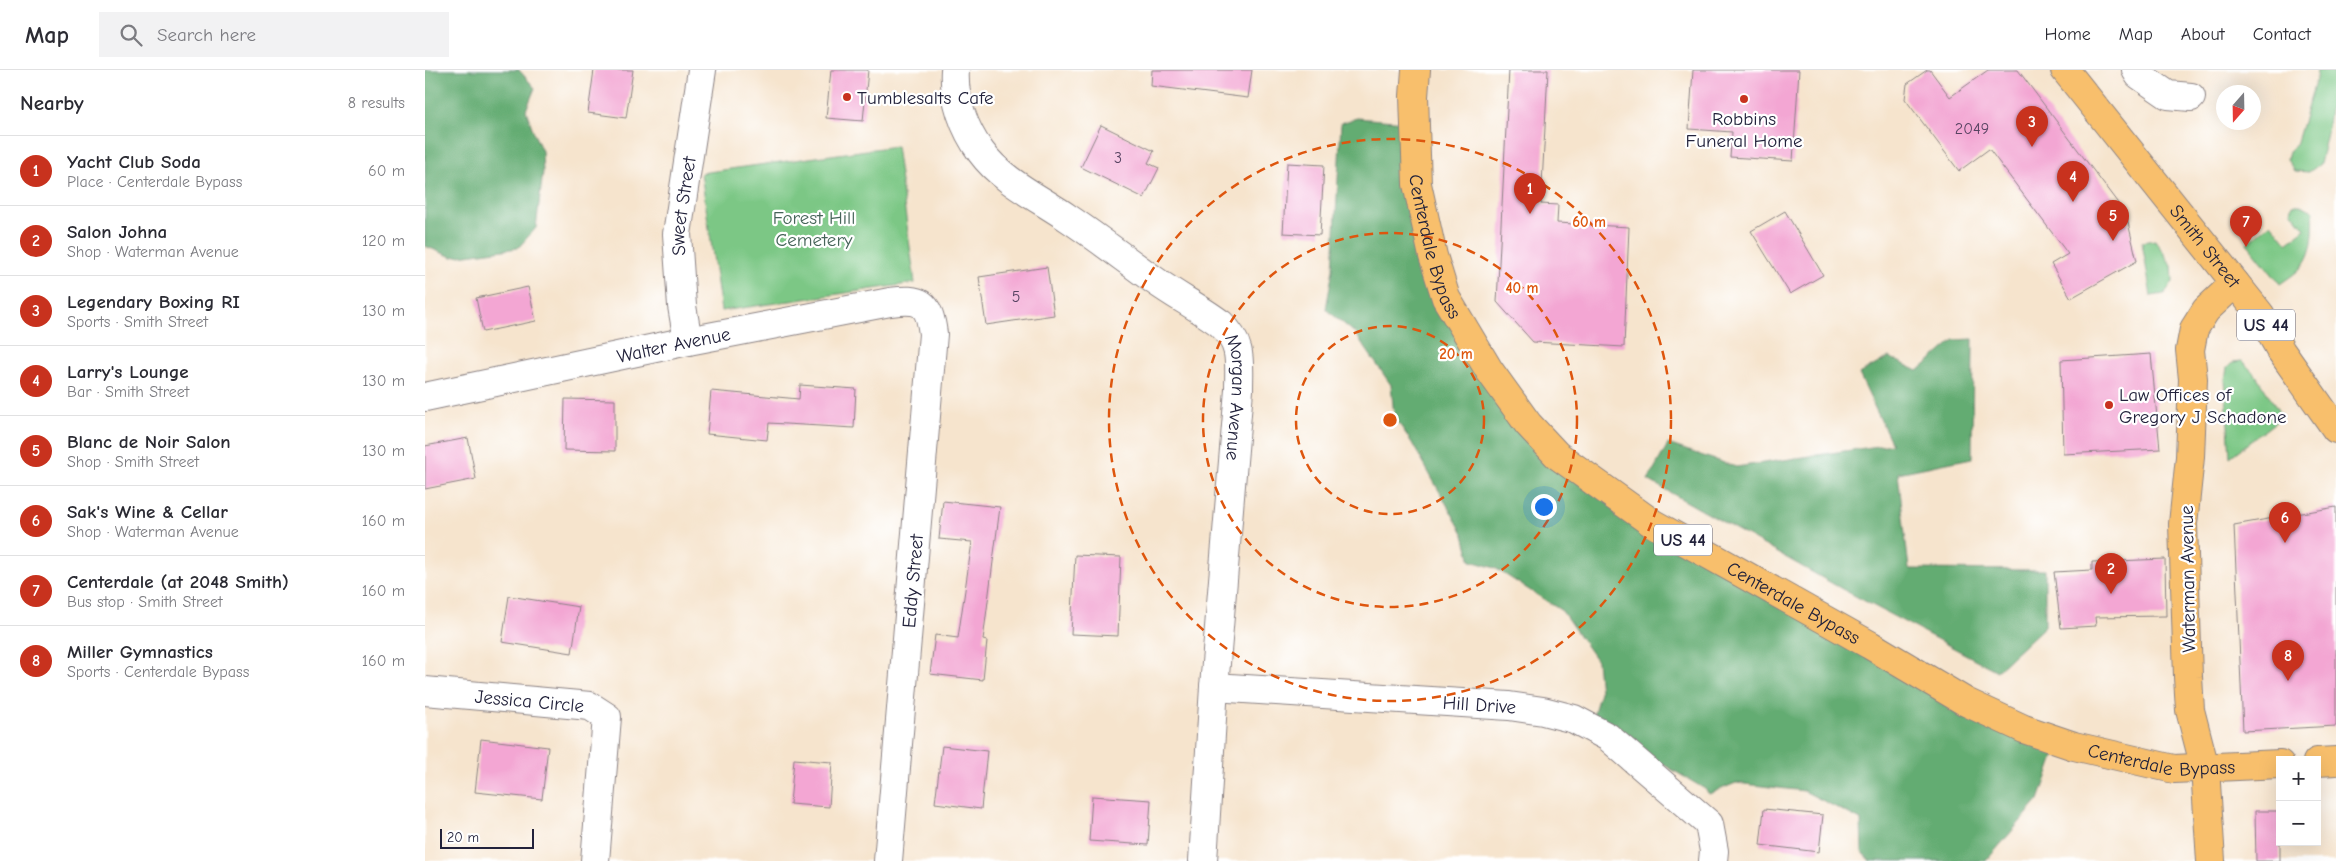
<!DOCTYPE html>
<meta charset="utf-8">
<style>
:root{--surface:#fff;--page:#f2f2f3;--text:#2b2b33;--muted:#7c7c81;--line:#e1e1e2;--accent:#c8321e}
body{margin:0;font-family:"Comic Neue",sans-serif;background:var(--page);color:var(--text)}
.controls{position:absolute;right:15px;bottom:15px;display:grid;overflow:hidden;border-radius:0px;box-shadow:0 5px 20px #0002}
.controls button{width:45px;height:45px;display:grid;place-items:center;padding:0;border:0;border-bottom:1px solid var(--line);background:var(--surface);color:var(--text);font:25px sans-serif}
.compass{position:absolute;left:1791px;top:15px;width:45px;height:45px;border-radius:50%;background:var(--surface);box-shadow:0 5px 20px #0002;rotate:200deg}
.scale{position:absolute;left:15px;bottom:12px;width:94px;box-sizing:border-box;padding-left:5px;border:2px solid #22223b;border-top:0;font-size:14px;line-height:18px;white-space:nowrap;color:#22223b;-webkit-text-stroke:4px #fff;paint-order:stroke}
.you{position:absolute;left:1118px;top:436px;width:18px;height:18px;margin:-12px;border:4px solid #fff;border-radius:50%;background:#1a73e8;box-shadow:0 0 0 8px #1a73e833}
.badge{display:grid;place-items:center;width:32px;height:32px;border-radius:50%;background:var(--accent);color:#fff;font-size:16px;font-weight:700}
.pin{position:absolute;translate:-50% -41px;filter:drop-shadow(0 1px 2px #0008)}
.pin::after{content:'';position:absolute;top:26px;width:18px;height:15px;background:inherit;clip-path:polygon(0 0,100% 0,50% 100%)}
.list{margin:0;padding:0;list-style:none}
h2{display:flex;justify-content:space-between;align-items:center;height:65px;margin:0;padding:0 20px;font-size:21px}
h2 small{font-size:16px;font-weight:400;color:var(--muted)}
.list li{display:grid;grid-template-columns:32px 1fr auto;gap:15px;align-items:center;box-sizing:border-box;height:70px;padding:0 20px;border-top:1px solid var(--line)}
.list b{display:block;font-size:19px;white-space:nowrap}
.list p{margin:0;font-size:16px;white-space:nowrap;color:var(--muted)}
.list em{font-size:16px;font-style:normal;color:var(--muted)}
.icon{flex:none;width:28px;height:28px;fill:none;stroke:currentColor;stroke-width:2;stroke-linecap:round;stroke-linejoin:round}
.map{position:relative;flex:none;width:1911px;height:791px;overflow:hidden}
header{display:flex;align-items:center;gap:30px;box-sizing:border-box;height:70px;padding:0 25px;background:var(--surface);border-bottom:1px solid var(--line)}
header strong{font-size:24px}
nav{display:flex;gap:28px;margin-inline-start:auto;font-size:18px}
.search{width:350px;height:45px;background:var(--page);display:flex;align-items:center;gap:12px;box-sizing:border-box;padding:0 18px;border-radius:0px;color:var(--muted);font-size:19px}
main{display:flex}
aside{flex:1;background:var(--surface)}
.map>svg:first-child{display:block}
.green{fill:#7bc785;stroke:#4e7460}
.forest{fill:#64ac72;stroke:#436756}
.building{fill:#f3a6d3}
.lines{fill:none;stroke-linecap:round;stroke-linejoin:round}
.minor-casing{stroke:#8c8384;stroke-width:30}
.major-casing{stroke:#8c8384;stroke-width:30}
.minor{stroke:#fff;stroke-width:28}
.major{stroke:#f8bf6c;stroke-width:28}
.ring{fill:none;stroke:#de560e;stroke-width:2.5;stroke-dasharray:9 6}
.poi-dot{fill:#c8321e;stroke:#fff;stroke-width:2}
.labels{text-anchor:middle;stroke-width:4.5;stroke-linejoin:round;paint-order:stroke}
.number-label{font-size:16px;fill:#564361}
.shield{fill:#fff;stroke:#646476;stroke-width:1}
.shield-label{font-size:18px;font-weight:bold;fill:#22223b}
.poi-label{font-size:19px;fill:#22223b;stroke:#fff;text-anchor:start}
.street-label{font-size:19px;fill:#22223b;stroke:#fff}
.park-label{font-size:19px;fill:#466459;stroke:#fff}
.centre{fill:#de560e;stroke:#fff;stroke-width:2.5}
.ring-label{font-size:15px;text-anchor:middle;font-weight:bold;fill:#de560e;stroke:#fff;stroke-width:4.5;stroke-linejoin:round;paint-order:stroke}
</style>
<header>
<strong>Map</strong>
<div class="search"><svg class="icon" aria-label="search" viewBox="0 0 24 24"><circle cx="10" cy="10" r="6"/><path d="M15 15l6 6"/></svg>Search here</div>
<nav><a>Home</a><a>Map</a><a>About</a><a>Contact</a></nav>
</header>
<main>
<aside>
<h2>Nearby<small>8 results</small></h2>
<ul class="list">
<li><span class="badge">1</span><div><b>Yacht Club Soda</b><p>Place · Centerdale Bypass</p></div><em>60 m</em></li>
<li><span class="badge">2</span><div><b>Salon Johna</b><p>Shop · Waterman Avenue</p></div><em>120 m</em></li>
<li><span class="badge">3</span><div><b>Legendary Boxing RI</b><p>Sports · Smith Street</p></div><em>130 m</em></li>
<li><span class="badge">4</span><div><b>Larry's Lounge</b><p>Bar · Smith Street</p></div><em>130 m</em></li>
<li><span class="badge">5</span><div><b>Blanc de Noir Salon</b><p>Shop · Smith Street</p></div><em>130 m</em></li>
<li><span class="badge">6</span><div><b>Sak's Wine &amp; Cellar</b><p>Shop · Waterman Avenue</p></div><em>160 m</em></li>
<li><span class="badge">7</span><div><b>Centerdale (at 2048 Smith)</b><p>Bus stop · Smith Street</p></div><em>160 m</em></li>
<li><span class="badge">8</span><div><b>Miller Gymnastics</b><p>Sports · Centerdale Bypass</p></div><em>160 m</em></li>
</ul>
</aside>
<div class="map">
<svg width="1911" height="791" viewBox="0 0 1911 791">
<rect width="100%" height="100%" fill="#fff"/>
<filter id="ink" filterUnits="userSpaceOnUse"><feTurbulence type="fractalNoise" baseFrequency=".02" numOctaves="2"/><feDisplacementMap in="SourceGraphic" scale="10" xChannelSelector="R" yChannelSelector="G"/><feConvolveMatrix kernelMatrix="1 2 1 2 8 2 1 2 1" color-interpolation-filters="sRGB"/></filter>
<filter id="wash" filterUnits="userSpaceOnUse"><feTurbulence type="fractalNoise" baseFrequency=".0096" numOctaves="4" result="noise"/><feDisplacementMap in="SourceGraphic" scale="20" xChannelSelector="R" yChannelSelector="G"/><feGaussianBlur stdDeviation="1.12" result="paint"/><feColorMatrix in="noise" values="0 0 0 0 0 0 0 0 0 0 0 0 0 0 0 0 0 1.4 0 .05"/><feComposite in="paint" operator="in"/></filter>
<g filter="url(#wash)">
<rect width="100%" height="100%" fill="#f6e4cd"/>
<path class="green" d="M 1892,0 L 1910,0 L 1902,63 L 1895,94 L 1884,102 L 1870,101 L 1862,90 L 1864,81 L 1871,75 L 1891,9 Z
M 471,76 L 490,213 L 296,241 L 276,103 Z
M 1868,135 L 1876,135 L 1888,141 C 1889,158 1889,182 1877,196 C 1872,203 1862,209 1855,214 L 1822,173 L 1846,153 L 1862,173 L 1880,159 L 1866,141 Z
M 1730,170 L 1747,196 L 1748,212 L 1739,224 L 1726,226 L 1717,172 Z
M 1817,291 L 1831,305 L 1857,347 L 1805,387 L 1800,309 L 1802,298 L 1808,292 Z"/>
<path class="forest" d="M 0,0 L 94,0 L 110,18 L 101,40 L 110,66 L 117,81 L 118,102 L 111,158 L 93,178 L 27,187 L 0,176 Z
M 932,48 L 994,53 L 1015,191 L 1058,287 L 1135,374 L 1204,432 L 1579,641 L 1636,667 L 1614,730 L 1561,791 L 1445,791 L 1437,782 L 1436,750 L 1379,721 L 1311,713 L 1284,724 L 1280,719 L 1166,652 L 1175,622 L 1172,591 L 1137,541 L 1070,498 L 1046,491 L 1039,465 L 987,373 L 969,346 L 966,315 L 930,263 L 901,239 L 908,199 L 916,53 Z
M 1548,269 L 1547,388 L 1473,403 L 1484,499 L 1620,500 L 1620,556 L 1572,601 L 1417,519 L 1223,410 L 1243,374 L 1311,397 L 1467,374 L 1434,304 L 1464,287 L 1493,301 L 1529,270 Z"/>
<g id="blocks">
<path class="building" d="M 169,0 L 208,0 L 201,48 L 163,43 Z
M 406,0 L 443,0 L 438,51 L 401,48 Z
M 727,0 L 827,0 L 823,28 L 726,16 Z
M 1084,0 L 1123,0 L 1116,134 L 1133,135 L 1132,153 L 1204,157 L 1199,277 L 1108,272 L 1072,232 Z
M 1268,0 L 1374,0 L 1368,91 L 1305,87 L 1307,62 L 1264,59 Z
M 1502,0 L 1505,0 L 1525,27 L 1563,0 L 1593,0 L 1701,144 L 1712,191 L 1646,228 L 1626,194 L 1643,184 L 1564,79 L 1534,101 L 1480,29 L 1482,14 Z
M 676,55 L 729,81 L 723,93 L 734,98 L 719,128 L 656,97 Z
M 862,93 L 899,95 L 895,165 L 858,163 Z
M 1360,141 L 1398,205 L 1365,224 L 1326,161 Z
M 622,197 L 629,245 L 561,255 L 554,207 Z
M 103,217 L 111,251 L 58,262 L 51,228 Z
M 1726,284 L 1735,379 L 1638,384 L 1636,290 Z
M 375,315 L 431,319 L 429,358 L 344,353 L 342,370 L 282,364 L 286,321 L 374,329 Z
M 140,329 L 190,330 L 190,381 L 139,380 Z
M 43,368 L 51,409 L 0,419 L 0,376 Z
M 518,431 L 575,437 L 558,570 L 562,571 L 558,610 L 505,604 L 510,565 L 533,568 L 547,472 L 514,469 Z
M 1911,437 L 1911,656 L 1818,661 L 1809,455 Z
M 650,485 L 696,487 L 693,566 L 646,564 Z
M 1740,489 L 1741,546 L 1670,547 L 1671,556 L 1636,558 L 1629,502 L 1667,500 L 1667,492 Z
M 84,526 L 154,537 L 147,583 L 77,572 Z
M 56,669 L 123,677 L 117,729 L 50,722 Z
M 517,676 L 562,681 L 556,739 L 510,733 Z
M 369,689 L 407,692 L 404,737 L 365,734 Z
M 667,726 L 726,730 L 723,775 L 664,771 Z
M 1339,739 L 1398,745 L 1394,782 L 1335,775 Z
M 1830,741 L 1855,741 L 1855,791 L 1831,791 Z"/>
</g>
</g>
<g filter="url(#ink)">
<use href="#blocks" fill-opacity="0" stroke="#8c8384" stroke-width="1"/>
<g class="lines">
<g class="minor-casing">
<g id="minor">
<path id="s1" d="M 530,0 C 528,28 539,59 556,82 C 577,111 614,128 643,148 C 673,168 701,190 729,210 C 751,226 775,238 796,254 C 818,275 814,291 814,320 L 789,617 L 778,791"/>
<path d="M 1711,0 L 1714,5 L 1743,25 L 1766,27"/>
<path id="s2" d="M 263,271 L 257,236 L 252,164 L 277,0"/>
<path id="s3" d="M 0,327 L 263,271 L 465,232 C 496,228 504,232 508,264 L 463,791"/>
<path id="s4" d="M 789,617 L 1084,636 L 1118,641 L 1149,649 L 1183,667 L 1284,754 L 1289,781 L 1288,791"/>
<path id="s5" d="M 0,621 L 165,636 L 182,647 L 170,791"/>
</g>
</g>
<g class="major-casing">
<g id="major">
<path id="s6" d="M 991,0 L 989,26 L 992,114 L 1008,186 L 1021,228 L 1064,300 L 1103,354 L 1132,385 L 1227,453 L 1445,575 L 1541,632 L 1599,659 L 1649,676 L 1749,699 L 1855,694"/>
<path id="s7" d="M 1640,0 L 1835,244 L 1856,281 L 1911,359"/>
<path d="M 1892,692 L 1911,691"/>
<path d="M 1786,791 L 1780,698 L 1765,640 L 1763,607 L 1758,454 L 1765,387 L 1768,309 L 1765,280 L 1769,259 L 1781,240 L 1810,213"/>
</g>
</g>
<use href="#minor" class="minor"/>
<use href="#major" class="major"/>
</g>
</g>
<g class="ring">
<circle cx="965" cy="350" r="94"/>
<circle cx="965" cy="350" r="187"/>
<circle cx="965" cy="350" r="281"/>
</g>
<g class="poi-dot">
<circle cx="422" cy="27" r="5"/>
<circle cx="1319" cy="29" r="5"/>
<circle cx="1684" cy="335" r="5"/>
</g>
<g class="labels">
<g class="number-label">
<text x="1547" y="64">2049</text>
<text x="693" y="93">3</text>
<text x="591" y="232">5</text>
</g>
<g class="shield">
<rect x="1812" y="239.5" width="58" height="31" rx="4"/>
<rect x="1229" y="454.5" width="58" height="31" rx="4"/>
</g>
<g class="shield-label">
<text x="1841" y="261">US 44</text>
<text x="1258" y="476">US 44</text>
</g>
<g class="poi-label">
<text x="432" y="34">Tumblesalts Cafe</text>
<text x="1319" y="55" text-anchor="middle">Robbins<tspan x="1319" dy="22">Funeral Home</tspan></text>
<text x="1694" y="331">Law Offices of<tspan x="1694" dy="22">Gregory J Schadone</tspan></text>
</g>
<g class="street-label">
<text dy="7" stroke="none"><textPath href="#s2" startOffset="136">Sweet Street</textPath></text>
<text dy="7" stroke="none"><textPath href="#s6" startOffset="179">Centerdale Bypass</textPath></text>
<text dy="7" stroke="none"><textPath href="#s7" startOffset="225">Smith Street</textPath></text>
<text dy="7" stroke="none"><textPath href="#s3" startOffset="254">Walter Avenue</textPath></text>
<text dy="7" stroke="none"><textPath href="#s1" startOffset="462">Morgan Avenue</textPath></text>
<text transform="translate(1762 509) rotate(-91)" y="7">Waterman Avenue</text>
<text transform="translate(487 511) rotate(-85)" y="7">Eddy Street</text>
<text dy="7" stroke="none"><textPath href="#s6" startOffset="704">Centerdale Bypass</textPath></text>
<text dy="7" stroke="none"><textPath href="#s5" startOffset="105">Jessica Circle</textPath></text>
<text dy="7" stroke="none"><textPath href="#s4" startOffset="266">Hill Drive</textPath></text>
<text dy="7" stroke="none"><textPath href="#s6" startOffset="1109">Centerdale Bypass</textPath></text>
</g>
<g class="park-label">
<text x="389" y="154">Forest Hill<tspan x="389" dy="22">Cemetery</tspan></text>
</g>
</g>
<circle cx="965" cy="350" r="8" class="centre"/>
<g class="ring-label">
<text x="1164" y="157">60 m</text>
<text x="1097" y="223">40 m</text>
<text x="1031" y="289">20 m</text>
</g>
</svg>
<div class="controls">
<button>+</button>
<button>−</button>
</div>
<svg class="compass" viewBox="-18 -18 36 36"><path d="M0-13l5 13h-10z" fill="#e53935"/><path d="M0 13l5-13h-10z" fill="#7c7c81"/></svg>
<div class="scale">20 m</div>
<div class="you"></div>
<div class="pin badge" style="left:1105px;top:144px">1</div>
<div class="pin badge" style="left:1686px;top:524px">2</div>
<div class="pin badge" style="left:1607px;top:77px">3</div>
<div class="pin badge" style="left:1648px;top:132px">4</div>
<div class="pin badge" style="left:1688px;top:171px">5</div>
<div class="pin badge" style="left:1860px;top:473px">6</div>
<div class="pin badge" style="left:1821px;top:177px">7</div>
<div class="pin badge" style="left:1863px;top:611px">8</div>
</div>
</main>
